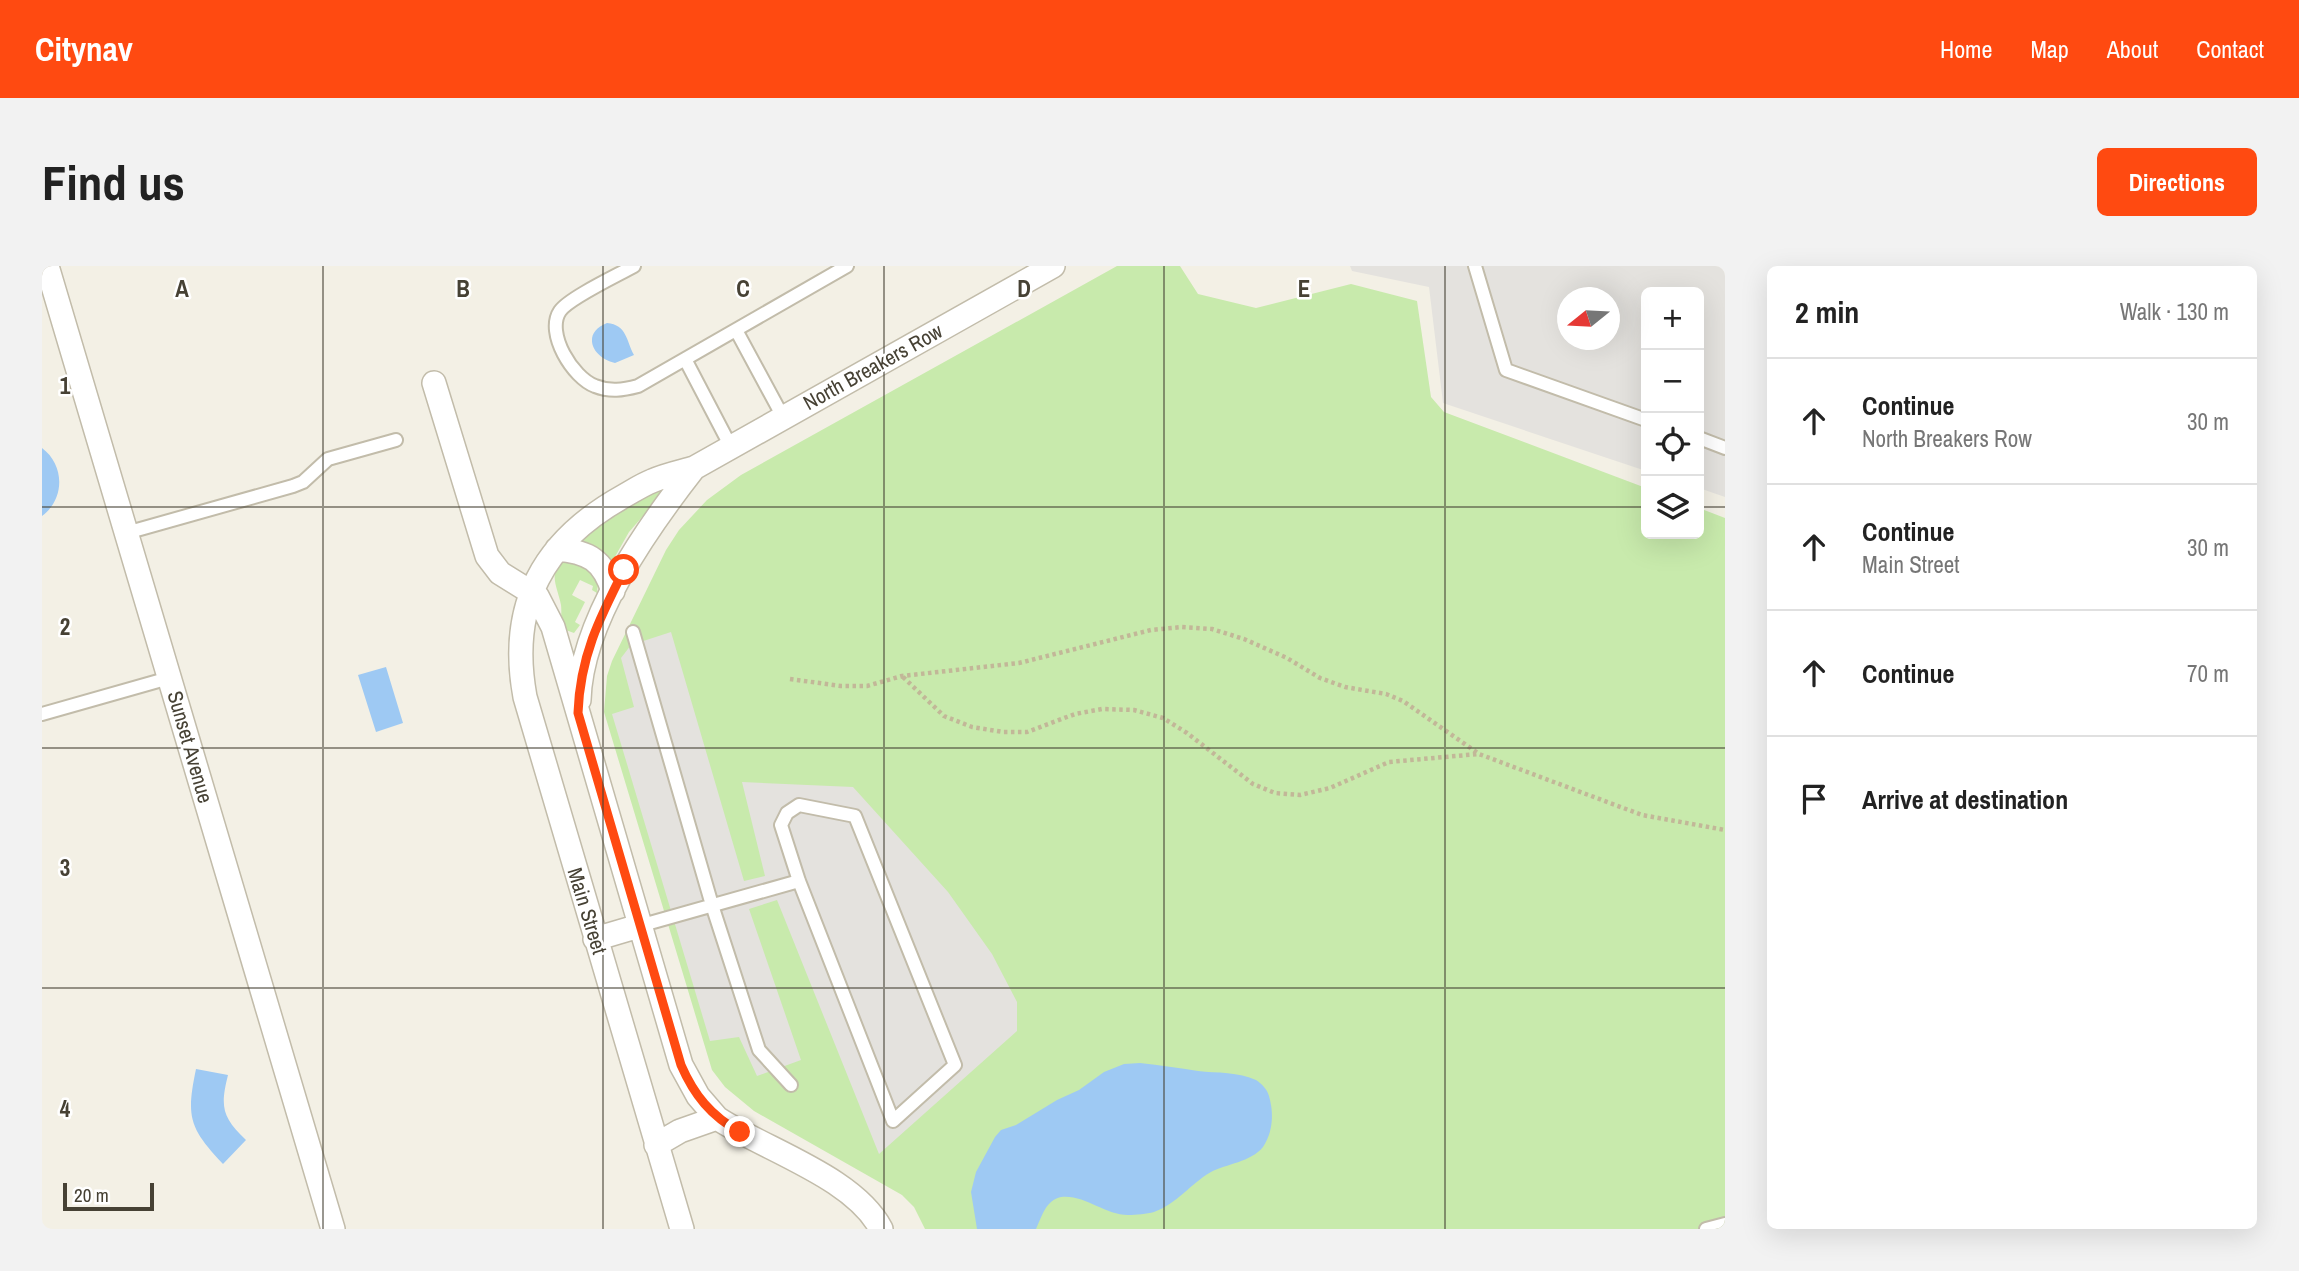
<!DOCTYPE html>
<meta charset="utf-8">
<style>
:root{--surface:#fff;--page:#f2f2f2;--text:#222;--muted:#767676;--line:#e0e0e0;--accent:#ff4a11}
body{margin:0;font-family:"Archivo Narrow",sans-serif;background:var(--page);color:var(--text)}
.controls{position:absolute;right:21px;top:21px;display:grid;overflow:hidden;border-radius:10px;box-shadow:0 7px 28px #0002}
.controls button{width:63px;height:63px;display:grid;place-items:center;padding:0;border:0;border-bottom:2px solid var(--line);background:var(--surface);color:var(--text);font:35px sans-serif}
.compass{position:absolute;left:1515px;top:21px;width:63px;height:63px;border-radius:50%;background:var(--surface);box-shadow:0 7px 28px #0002;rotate:252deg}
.scale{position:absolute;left:21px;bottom:18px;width:91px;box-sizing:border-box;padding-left:7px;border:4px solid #464134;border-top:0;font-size:19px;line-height:24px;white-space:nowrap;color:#464134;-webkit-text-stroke:5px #fff;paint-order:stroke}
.stop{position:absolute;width:21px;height:21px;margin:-16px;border:5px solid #ff4a11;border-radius:50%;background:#fff}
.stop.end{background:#ff4a11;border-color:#fff;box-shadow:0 2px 7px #0008}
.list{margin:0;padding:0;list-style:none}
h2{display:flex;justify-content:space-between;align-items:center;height:91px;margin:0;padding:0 28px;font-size:30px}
h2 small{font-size:23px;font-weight:400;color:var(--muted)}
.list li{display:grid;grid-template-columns:46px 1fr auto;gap:21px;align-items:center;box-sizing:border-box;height:126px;padding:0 28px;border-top:2px solid var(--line)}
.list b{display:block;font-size:26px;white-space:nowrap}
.list p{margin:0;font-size:23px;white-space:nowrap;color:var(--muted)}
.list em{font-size:23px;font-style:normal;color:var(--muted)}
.icon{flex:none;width:38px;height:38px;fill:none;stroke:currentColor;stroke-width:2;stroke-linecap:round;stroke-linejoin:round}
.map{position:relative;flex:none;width:1683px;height:963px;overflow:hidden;border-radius:10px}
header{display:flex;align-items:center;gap:42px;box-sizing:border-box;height:98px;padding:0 35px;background:var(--accent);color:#fff}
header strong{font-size:33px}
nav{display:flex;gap:38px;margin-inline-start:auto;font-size:24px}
.intro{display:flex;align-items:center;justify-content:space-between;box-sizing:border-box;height:168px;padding:0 42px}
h1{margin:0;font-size:49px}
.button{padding:18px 32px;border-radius:10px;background:var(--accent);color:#fff;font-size:24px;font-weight:700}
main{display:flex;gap:42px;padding:0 42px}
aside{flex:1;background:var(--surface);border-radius:10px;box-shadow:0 7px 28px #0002}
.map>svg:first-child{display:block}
.green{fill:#c8eaac}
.parking{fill:#e4e2de;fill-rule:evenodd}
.water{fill:#9ec9f3}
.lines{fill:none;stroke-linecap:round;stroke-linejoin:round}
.lane-casing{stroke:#c2bcaa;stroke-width:16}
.street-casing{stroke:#c2bcaa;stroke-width:26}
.path{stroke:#c2b798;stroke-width:4.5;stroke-dasharray:3.5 3.5;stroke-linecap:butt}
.lane{stroke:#fff;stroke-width:12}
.street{stroke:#fff;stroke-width:23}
.route{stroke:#ff4a11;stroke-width:9}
.grid{fill:none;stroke:#464134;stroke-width:2;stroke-opacity:0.55}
.labels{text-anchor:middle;stroke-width:5;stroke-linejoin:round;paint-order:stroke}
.street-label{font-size:21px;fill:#464134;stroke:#fff}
.grid-label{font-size:23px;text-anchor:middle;font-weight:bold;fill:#464134;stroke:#fff;stroke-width:5;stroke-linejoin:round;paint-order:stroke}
</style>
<header>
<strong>Citynav</strong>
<nav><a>Home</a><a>Map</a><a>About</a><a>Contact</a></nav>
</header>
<div class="intro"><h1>Find us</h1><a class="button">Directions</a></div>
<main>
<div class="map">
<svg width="1683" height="963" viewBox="0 0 1683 963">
<rect width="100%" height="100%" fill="#f3f0e5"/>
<path class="green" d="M 1075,0 L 1138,0 L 1156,28 L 1214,42 L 1309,18 L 1375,35 L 1389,131 L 1402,146 L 1604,222 L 1604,268 L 1657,268 L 1657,242 L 1683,252 L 1683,963 L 883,963 L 872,941 L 860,929 L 712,845 L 683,821 L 670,804 L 562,446 L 565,410 L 570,395 L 624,284 L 637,264 L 665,234 L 699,209 Z
M 619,220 L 623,222 L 622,226 L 587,266 L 570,296 L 565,296 L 539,277 L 538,274 L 555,258 Z
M 526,293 L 545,297 L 556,317 L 555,327 L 550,324 L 551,320 L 538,314 L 530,329 L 543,336 L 533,356 L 538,359 L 532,367 L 521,363 C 518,355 520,347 519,339 C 516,322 503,302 526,293 Z"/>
<path class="parking" d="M 1308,0 L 1683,0 L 1683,231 L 1657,222 L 1657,26 L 1604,26 L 1604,205 L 1401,137 L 1387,21 L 1310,5 ZM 1526,32 L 1568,32 L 1568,74 L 1526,74 Z
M 629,366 L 702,615 L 723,610 L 700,516 L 811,521 L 906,626 L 950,688 L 975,736 L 975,765 L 837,888 L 735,634 L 707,643 L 759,794 L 715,810 L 697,771 L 668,775 L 570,448 L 592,441 L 579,392 L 589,379 Z"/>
<path class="water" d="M 565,57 C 585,59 584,74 592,89 L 573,97 C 550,92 539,67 565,57 Z
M 0,182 C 23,199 23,233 0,250 Z
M 344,401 L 361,457 L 334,466 L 316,409 Z
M 1098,797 C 1118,799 1137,802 1156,805 C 1175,807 1197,806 1214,814 C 1220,818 1225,823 1227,830 C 1232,847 1231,866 1221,881 C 1209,896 1184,898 1169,906 C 1148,918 1135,938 1112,946 C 1105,948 1094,949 1086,949 C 1063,949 1042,928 1019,931 C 1004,934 1000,950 994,963 L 935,963 L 929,926 L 934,906 L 953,871 L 959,864 L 974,859 L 1015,834 L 1037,824 L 1062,806 L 1082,798 Z
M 154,803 L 186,809 C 178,841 180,851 204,874 L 181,898 C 147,862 144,851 154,803 Z"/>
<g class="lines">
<g class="lane-casing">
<path id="lane" d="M 592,0 C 576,9 527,32 518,45 C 503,67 531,112 553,120 C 568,126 581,124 596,120 L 805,0
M 1433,0 L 1464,104 L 1604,154
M 694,64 L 741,151
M 643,93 L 689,181
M 1657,172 L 1683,182
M 84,267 L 251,220 L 261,216 L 286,193 L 354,174
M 591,366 L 670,639 L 717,784 L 749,819
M 0,448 L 127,412
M 757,539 L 813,550 L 913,799 L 851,855 L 757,615 L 739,559 L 745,547 Z
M 597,660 L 757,615
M 1664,963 L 1683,958"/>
</g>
<g class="street-casing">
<path id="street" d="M 5,0 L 291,963
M 392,117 L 445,290 L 458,307 L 495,330 L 511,361 L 639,799 L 656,830 L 675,852 C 723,884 812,911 839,963
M 515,283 C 547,286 561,294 571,325
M 537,434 C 539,355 605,262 652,202
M 553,673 L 597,660
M 614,879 L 638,865 L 675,852
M 640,963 L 483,431 C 466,339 501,275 582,230 C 591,225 600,219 610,215 C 623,209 638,206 652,202 L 1011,0"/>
</g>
<path class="path" d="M 861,411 L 902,450 L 930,461 L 961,466 L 985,466 L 1033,448 L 1060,443 L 1092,444 L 1121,452 L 1145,467 L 1211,518 L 1233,527 L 1258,529 L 1288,522 L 1347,496 L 1436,488
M 748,413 L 799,420 L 825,420 L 860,410 L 977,397 L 1109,364 L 1140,361 L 1170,363 L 1202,373 L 1245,392 L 1278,412 L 1303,421 L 1344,428 L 1361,435 L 1437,488 L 1600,549 L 1683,564"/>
<use href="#lane" class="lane"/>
<use href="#street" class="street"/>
</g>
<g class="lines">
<path class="route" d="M 582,304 C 557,353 538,391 536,447 L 639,799 C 652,829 669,850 698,866"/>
</g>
<path class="grid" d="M 281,0 L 281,963M 561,0 L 561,963M 842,0 L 842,963M 1122,0 L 1122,963M 1403,0 L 1403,963M 0,241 L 1604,241M 1657,241 L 1683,241M 0,482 L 1683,482M 0,722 L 1683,722"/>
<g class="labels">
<g class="street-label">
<text transform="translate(831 101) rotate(-29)" y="7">North Breakers Row</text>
<text transform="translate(148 481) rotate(74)" y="7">Sunset Avenue</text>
<text transform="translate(545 645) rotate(73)" y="7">Main Street</text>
</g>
</g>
<g class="grid-label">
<text x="140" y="31">A</text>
<text x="421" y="31">B</text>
<text x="701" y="31">C</text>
<text x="982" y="31">D</text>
<text x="1262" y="31">E</text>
<text x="23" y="128">1</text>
<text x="23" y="369">2</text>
<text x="23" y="610">3</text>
<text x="23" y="851">4</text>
</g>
</svg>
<div class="controls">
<button>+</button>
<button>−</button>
<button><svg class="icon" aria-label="locate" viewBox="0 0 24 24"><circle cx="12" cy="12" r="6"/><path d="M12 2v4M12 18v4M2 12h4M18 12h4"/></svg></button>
<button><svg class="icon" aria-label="layers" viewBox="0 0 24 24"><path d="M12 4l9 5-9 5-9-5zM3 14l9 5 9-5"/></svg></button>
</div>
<svg class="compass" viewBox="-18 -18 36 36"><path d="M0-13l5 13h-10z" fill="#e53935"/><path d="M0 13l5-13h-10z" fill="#767676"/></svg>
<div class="scale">20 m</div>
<div class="stop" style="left:582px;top:304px"></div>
<div class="stop end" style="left:698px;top:866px"></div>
</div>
<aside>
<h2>2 min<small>Walk · 130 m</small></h2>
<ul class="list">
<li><svg class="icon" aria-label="ahead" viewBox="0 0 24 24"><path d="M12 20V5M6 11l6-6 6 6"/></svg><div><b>Continue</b><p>North Breakers Row</p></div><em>30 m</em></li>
<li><svg class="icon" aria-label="ahead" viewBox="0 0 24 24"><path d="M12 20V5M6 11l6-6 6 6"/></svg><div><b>Continue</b><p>Main Street</p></div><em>30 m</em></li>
<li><svg class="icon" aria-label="ahead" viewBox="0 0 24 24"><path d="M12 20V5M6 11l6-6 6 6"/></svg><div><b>Continue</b></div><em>70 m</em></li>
<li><svg class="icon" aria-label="arrive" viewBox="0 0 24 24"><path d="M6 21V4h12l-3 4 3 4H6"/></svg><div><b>Arrive at destination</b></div></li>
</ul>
</aside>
</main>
